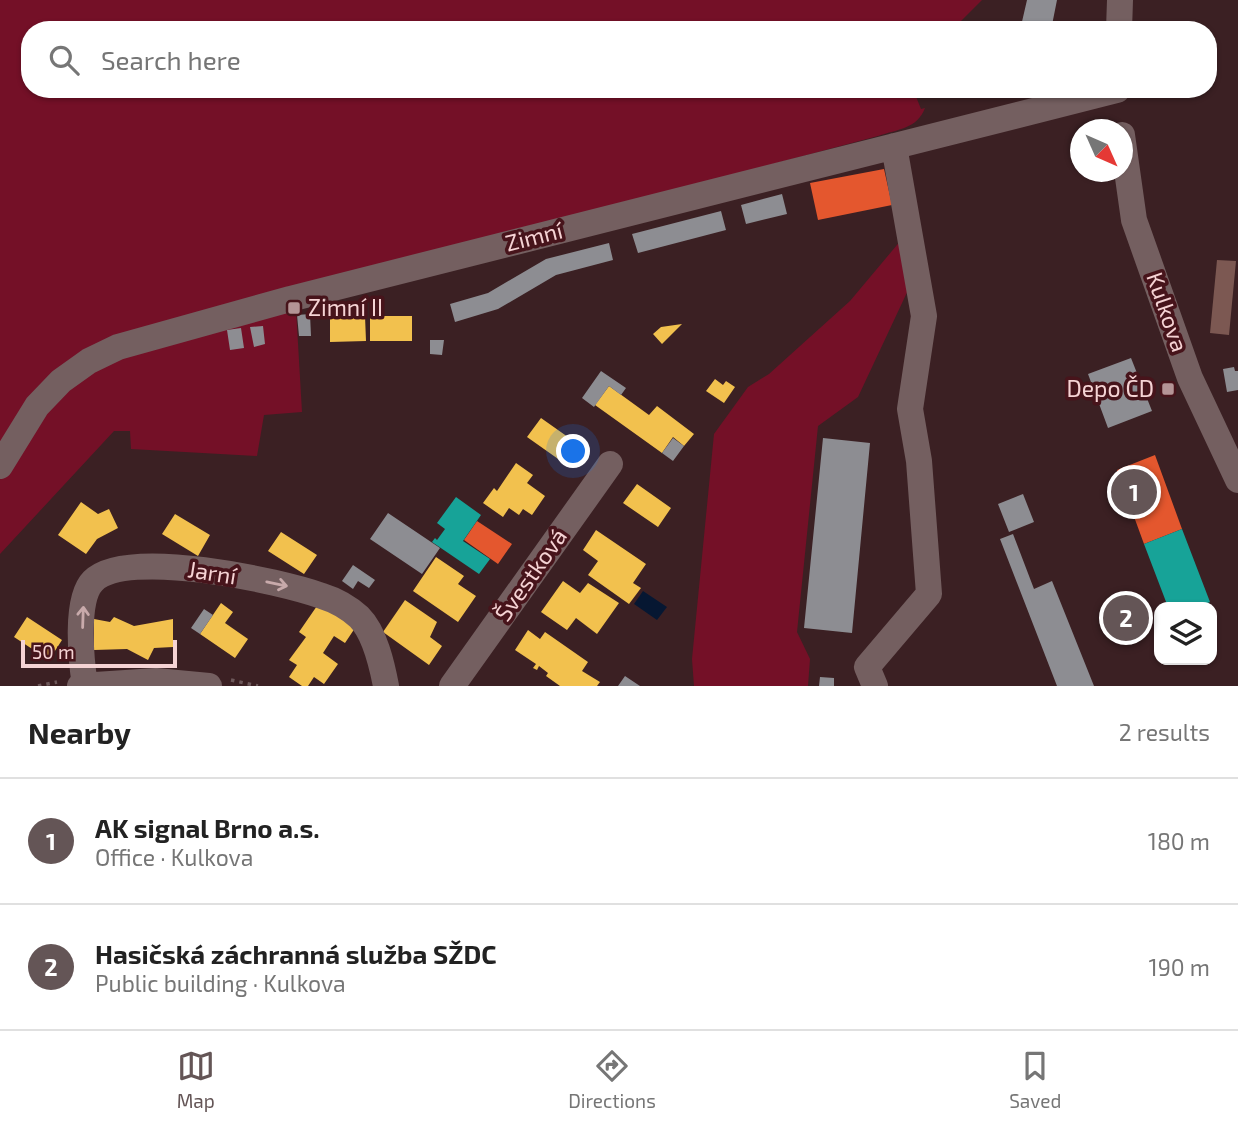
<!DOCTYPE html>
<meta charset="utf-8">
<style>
:root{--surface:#fff;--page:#f6f6f6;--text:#222;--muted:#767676;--line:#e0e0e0;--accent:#645556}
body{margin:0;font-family:"Exo 2",sans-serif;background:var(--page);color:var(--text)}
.controls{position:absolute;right:21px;bottom:21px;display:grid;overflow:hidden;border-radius:14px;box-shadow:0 2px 5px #0004}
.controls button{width:63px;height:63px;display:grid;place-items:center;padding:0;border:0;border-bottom:2px solid var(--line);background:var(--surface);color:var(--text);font:35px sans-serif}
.compass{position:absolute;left:1070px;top:119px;width:63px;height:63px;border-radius:50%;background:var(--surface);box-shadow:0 2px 5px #0004;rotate:135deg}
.scale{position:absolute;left:21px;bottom:18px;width:156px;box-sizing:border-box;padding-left:7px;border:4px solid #f5d3d4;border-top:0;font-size:19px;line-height:24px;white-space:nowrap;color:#f5d3d4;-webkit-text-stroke:5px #47141b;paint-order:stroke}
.you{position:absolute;left:574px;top:452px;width:24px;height:24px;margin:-18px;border:5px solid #fff;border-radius:50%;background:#1a73e8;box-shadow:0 0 0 10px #1a73e833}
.badge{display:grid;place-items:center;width:46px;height:46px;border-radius:50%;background:var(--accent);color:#fff;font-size:23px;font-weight:700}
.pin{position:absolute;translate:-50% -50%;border:4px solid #fff;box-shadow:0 2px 7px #0006}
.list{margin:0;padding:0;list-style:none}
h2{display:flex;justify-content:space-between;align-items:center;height:91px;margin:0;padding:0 28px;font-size:30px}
h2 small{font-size:23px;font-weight:400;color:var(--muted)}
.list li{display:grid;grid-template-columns:46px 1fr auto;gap:21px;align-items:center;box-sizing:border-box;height:126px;padding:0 28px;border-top:2px solid var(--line)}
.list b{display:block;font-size:26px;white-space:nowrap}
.list p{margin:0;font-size:23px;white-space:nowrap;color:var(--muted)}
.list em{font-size:23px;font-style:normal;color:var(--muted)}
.icon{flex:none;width:38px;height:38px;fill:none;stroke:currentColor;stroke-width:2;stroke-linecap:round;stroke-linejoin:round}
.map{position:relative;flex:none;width:1238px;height:686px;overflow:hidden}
.search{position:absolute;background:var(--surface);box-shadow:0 2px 5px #0004;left:21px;right:21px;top:21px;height:77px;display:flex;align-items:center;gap:18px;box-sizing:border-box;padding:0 24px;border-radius:28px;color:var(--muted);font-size:26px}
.sheet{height:343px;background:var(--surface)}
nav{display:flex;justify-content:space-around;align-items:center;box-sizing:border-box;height:98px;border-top:2px solid var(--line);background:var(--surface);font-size:19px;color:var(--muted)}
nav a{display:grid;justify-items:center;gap:4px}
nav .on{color:var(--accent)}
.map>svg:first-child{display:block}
.green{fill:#741027}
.water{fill:#061732}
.homes{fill:#f2c14e}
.shops{fill:#e4572e}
.public{fill:#17a398}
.industry{fill:#8d8d92}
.building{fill:#7c5852}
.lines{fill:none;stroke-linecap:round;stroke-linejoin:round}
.path{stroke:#6d585a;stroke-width:3.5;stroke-dasharray:3.5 5;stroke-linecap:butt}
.minor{stroke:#745f60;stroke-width:26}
.oneway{stroke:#c8aaab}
.poi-dot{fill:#b49496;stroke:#47141b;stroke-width:2.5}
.labels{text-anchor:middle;stroke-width:7;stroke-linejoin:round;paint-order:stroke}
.street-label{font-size:23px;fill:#f5d3d4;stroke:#47141b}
.poi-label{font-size:23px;fill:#f5d3d4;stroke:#47141b;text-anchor:start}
</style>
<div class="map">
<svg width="1238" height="686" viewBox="0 0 1238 686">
<rect width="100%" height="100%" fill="#3b2023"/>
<path class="green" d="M 0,0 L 982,0 L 952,30 L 30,30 L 30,89 L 913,89 L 921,109 L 925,108 C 917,129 898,129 878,136 L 125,337 L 0,454 Z
M 902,239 L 910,286 L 858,397 L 818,426 L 797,632 L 810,659 L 808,686 L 694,686 L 692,659 L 714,434 L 748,387 L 769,374 L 850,301 Z
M 296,309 L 302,412 L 264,415 L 257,456 L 131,449 L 130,431 L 114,431 L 0,554 L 0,474 L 44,410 L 112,357 Z"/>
<path class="water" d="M 643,591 L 667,607 L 657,620 L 634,604 Z"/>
<path class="homes" d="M 330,316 L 365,316 L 366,341 L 330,342 Z
M 370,316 L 412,316 L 412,341 L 370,341 Z
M 682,324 L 662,344 L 653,334 L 661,327 Z
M 715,379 L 723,385 L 726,381 L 735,387 L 724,403 L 706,391 Z
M 609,386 L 649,415 L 657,406 L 694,434 L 684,446 L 673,437 L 662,453 L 595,405 Z
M 541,418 L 575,442 L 561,461 L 527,437 Z
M 516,463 L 533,475 L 527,483 L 545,496 L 532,515 L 523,509 L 519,515 L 509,508 L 503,517 L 483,503 L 494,488 L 497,491 Z
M 637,484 L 671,508 L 658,527 L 623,503 Z
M 81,502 L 98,514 L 109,509 L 118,528 L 97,539 L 86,554 L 58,535 Z
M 175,514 L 210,535 L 198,556 L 162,534 Z
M 596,530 L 646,564 L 633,583 L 641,588 L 629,604 L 588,575 L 598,561 L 583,550 Z
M 281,532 L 317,555 L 304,574 L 268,551 Z
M 436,557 L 464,576 L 458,584 L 476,596 L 458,622 L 413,591 Z
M 563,581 L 580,593 L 588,583 L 619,603 L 597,634 L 576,618 L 567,630 L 541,612 Z
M 405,600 L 437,622 L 430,637 L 442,646 L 429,665 L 383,632 Z
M 221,603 L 233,612 L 225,623 L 248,639 L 235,658 L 200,634 Z
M 319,603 L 355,628 L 345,643 L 334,636 L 323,653 L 338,664 L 324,684 L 314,677 L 308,686 L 302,686 L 289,677 L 297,665 L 289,660 L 306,637 L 299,632 Z
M 27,617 L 62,640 L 49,660 L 14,637 Z
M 114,617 L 134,626 L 173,619 L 173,647 L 154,648 L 148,660 L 127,649 L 94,650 L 94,619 L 110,622 Z
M 528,630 L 540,639 L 545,632 L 588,662 L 582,671 L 600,682 L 597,686 L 560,686 L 546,676 L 548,673 L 539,666 L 537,670 L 533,668 L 536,664 L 515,650 Z"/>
<path class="shops" d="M 884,169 L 892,205 L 818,220 L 810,183 Z
M 1155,455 L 1182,529 L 1144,544 L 1117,470 Z
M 477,521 L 512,544 L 498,564 L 464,540 Z"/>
<path class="public" d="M 456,497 L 481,515 L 463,541 L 490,559 L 479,574 L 432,542 L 435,538 L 437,540 L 445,529 L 437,523 Z
M 1182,529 L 1210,602 L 1198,607 L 1168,607 L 1144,544 Z"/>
<path class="industry" d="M 1027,0 L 1057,0 L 1051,30 L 1021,26 Z
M 782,194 L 787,214 L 746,224 L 741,205 Z
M 721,211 L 726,230 L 638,253 L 632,234 Z
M 609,243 L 613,260 L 556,275 L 498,309 L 455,322 L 450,304 L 488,293 L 546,259 Z
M 310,314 L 311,336 L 299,336 L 297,315 Z
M 263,326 L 265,344 L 254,347 L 250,327 Z
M 241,328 L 244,348 L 230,350 L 227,330 Z
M 430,340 L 444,340 L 442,355 L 430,354 Z
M 1131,358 L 1152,411 L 1108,428 L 1088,374 Z
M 1234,367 L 1235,371 L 1238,371 L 1238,390 L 1227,392 L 1223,369 Z
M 601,371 L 626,388 L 621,395 L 609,386 L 594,407 L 582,398 Z
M 673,438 L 684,446 L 673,461 L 662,453 Z
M 823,438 L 870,443 L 852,633 L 804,628 Z
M 1023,494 L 1034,522 L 1009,532 L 998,504 Z
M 388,513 L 440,548 L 422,574 L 370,539 Z
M 1013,534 L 1034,589 L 1052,581 L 1094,686 L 1057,686 L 1000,539 Z
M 353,565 L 375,580 L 369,588 L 358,581 L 353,589 L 342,581 Z
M 204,609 L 213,615 L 200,634 L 191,628 Z
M 625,676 L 640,686 L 618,686 Z
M 820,677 L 834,678 L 834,686 L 819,686 Z"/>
<path class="building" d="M 1217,260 L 1236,261 L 1229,335 L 1210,333 Z"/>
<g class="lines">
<path class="path" d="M 231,680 L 258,686
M 38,686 L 57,682"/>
<path class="minor" d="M 1119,30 L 1120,0
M 1122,135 L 1134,220 L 1190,378 L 1238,480
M 0,466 L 37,406 L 61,381 L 89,361 L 118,347 L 290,299 L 1117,90
M 85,685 C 81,660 75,599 93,581 C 126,547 280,581 322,596 C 335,600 349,608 359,617 C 375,633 382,665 386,686
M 80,686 L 156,681 L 209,686
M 452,686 L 610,464
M 875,686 L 867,667 L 929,594 L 919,461 L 910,409 L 924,316 L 894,146"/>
</g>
<defs><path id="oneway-shaft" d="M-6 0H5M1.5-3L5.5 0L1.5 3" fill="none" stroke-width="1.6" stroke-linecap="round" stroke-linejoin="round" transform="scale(1.75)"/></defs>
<g class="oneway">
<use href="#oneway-shaft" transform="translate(277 584) rotate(12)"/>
<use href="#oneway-shaft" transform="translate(83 617) rotate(-88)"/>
</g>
<g class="poi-dot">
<rect x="287" y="301" width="14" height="14" rx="3.5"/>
<rect x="1161" y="382" width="14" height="14" rx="3.5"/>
</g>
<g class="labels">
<g class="street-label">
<text transform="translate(534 237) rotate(-14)" y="8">Zimní</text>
<text transform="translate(1167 312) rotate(71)" y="8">Kulkova</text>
<text transform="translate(212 573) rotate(9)" y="8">Jarní</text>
<text transform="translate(531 575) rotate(-55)" y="8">Švestková</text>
</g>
<g class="poi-label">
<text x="308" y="316">Zimní II</text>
<text x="1154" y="397" text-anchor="end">Depo ČD</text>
</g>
</g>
</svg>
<div class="controls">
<button><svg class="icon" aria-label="layers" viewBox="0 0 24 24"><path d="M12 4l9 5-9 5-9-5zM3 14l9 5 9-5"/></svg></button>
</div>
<svg class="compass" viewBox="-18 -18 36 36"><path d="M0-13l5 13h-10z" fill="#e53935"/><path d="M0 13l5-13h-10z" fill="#767676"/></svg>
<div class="scale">50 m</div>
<div class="you"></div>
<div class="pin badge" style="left:1134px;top:492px">1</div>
<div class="pin badge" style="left:1126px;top:618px">2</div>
<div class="search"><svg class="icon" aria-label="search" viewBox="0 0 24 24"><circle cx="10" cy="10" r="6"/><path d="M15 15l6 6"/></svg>Search here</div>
</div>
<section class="sheet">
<h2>Nearby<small>2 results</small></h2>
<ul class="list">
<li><span class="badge">1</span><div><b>AK signal Brno a.s.</b><p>Office · Kulkova</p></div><em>180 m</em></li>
<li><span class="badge">2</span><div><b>Hasičská záchranná služba SŽDC</b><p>Public building · Kulkova</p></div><em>190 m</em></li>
</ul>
</section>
<nav>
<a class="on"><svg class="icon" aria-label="map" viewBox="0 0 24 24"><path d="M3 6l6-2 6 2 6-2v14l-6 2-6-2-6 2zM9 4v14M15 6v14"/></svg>Map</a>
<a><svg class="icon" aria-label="directions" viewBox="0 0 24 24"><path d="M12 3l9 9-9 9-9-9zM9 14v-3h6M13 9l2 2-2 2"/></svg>Directions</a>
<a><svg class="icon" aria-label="saved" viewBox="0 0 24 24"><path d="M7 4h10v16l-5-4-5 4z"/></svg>Saved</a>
</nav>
